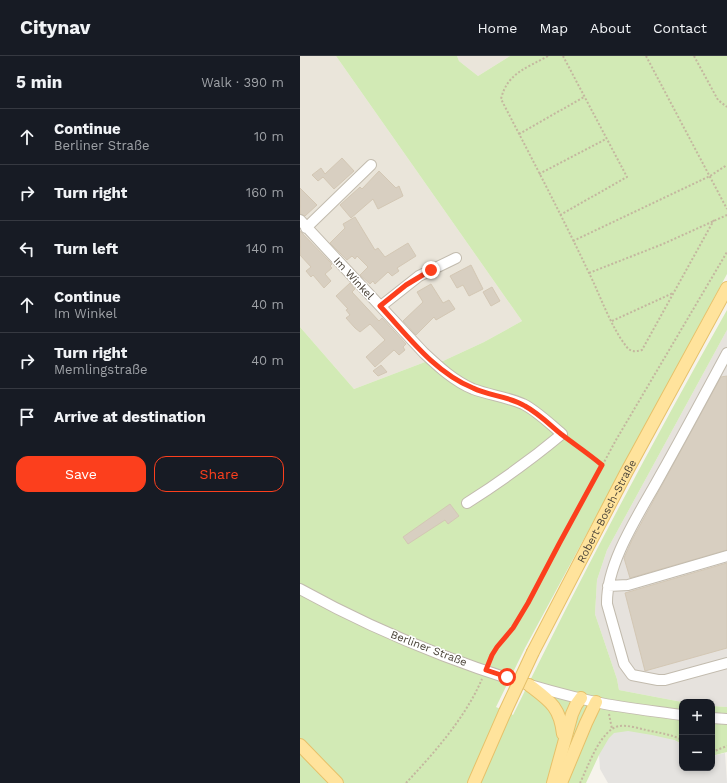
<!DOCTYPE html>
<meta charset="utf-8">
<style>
:root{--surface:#171b24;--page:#20242c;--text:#f1f3f6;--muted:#9ea1a6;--line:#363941;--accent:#fc3f1d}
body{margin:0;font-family:"Work Sans",sans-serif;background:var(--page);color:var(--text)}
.controls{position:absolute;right:12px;bottom:12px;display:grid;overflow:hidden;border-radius:8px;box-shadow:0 2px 6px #0003}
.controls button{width:36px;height:36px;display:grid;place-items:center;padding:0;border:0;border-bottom:1px solid var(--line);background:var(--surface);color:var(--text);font:20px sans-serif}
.stop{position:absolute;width:12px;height:12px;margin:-9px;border:3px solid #fc3f1d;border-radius:50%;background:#fff}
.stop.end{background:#fc3f1d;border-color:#fff;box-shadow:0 1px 4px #0008}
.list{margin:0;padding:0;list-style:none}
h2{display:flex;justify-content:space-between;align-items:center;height:52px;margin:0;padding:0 16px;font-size:17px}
h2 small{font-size:13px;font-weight:400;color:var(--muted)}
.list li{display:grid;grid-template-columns:26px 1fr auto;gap:12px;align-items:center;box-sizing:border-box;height:56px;padding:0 16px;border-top:1px solid var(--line)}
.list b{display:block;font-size:15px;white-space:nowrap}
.list p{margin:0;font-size:13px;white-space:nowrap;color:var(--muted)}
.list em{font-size:13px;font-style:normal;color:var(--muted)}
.actions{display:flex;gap:8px;padding:12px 16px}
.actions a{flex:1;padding:9px 0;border:1px solid var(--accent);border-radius:12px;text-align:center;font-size:14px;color:var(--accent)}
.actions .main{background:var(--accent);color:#fff}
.icon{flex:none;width:22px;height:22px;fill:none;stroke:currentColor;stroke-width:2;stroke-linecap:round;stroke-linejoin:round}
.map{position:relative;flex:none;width:427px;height:727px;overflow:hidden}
header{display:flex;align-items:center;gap:24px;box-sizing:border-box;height:56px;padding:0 20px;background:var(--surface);border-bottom:1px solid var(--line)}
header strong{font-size:19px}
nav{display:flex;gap:22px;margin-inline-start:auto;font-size:14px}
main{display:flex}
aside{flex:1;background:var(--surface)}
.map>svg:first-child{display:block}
.residential{fill:#eae5da}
.industrial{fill:#e6e2dd}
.green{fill:#d2eab5}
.parking{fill:#e5e3e0}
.building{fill:#d8cfc1;stroke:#d3c7b4}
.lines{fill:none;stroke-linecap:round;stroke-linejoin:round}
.minor-casing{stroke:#c2bbae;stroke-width:12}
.major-casing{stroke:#e6c16a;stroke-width:14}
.path{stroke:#c4b79f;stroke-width:2;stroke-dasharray:2 2;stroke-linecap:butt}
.minor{stroke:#fff;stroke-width:10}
.major{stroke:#ffe39c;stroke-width:12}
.major-bridge-casing{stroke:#e6c16a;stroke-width:14;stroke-linecap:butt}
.major-bridge{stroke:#ffe39c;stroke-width:12}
.route{stroke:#fc3f1d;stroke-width:5}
.labels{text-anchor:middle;stroke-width:3;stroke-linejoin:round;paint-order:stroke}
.street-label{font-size:11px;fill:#4b4439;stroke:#fff}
</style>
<header>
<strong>Citynav</strong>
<nav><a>Home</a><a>Map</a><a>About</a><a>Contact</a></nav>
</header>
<main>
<aside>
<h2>5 min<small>Walk · 390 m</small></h2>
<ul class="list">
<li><svg class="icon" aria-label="ahead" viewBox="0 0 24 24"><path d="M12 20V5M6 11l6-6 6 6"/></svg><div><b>Continue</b><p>Berliner Straße</p></div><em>10 m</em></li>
<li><svg class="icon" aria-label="right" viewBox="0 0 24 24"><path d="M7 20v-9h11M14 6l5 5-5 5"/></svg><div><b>Turn right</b></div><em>160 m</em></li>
<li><svg class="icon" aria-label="left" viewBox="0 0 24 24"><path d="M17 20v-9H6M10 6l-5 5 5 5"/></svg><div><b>Turn left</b></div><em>140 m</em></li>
<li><svg class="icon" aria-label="ahead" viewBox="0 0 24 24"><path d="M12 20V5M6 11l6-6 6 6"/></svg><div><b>Continue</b><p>Im Winkel</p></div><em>40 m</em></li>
<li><svg class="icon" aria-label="right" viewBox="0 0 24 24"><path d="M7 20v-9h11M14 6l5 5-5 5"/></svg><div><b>Turn right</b><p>Memlingstraße</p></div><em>40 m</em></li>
<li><svg class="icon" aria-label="arrive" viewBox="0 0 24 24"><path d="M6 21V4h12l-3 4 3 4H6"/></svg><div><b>Arrive at destination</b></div></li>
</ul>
<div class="actions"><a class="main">Save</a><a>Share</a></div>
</aside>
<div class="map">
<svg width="427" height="727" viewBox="0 0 427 727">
<rect width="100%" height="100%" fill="#f6f3ec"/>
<path class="residential" d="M 0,0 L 36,0 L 222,265 L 184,286 L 143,305 L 125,306 L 54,333 L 0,271 Z
M 157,0 L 210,0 L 178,20 L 159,5 Z"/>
<path class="industrial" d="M 427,274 L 427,653 L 427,651 L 412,650 L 412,646 L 382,646 L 319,634 L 317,623 L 295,558 L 297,524 L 307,494 Z"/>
<path class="green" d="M 36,0 L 157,0 L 159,5 L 178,20 L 210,0 L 427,0 L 427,218 L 225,592 L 196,651 L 213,659 C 280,522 352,387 427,254 L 427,274 L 307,494 L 297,524 L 295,558 L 317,623 L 319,634 L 382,646 L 382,688 L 374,684 L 299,699 L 286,727 L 0,727 L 0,271 L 54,333 L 125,306 L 143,305 L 184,286 L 222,265 Z
M 412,650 L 427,651 L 427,696 L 412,700 Z"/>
<path class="parking" d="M 328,675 L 352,679 L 374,684 L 382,688 L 382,712 L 412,712 L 412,700 L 425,697 L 427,727 L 308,727 L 300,713 L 299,699 L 309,682 L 314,677 Z"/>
<path class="building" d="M 42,102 L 54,115 L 34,133 L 23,121 L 18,125 L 12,119 L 21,112 L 25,118 Z
M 79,115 L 96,132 L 99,130 L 103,140 L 78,153 L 73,143 L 51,162 L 40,149 L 60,131 L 62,133 Z
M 0,132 L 17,149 L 5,160 L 0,158 Z
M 55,161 L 75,194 L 78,192 L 85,201 L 108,187 L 116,200 L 97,212 L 99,215 L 92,220 L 88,216 L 75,228 L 73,225 L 70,228 L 60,219 L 68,211 L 57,200 L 55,203 L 52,200 L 47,204 L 30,187 L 45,172 L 43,168 Z
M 0,175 L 32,208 L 30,210 L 32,212 L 25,218 L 31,225 L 24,232 L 13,219 L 11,221 L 6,215 L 11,211 L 0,199 Z
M 171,209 L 183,233 L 169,240 L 163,229 L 157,232 L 150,220 Z
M 50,227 L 55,233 L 52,236 L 79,265 L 82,262 L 106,288 L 103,291 L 105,294 L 99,299 L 94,294 L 75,311 L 66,301 L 85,284 L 70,268 L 60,276 L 55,272 L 46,262 L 50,259 L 46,254 L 48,253 L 36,240 Z
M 131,228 L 143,247 L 149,244 L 155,253 L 136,264 L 134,261 L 116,279 L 103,265 L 123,246 L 117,236 Z
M 192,231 L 200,245 L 191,250 L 183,236 Z
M 81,309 L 87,316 L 78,320 L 73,315 Z
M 427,320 L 427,494 L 330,522 L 324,502 L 332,484 L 421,321 Z
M 150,448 L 159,460 L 148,468 L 145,464 L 108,488 L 103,481 Z
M 427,507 L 427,592 L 345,615 L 325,537 Z"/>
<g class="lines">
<g class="minor-casing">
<path id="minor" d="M 0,164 L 124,297 C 139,311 154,325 173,333 C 189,339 207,341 223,348 C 237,355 250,368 262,378 C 232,403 200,426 167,447
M 6,172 L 71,109
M 81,250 L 119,220 L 156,202
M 427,297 C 405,338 383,379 360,420 C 341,455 306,506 307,548 L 324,608 L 332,619 L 358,624 L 365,624 L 427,607
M 308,530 L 328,529 L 427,500
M 0,533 C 90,583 194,623 295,646 C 323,652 354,655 382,659
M 412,662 L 427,663"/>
</g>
<g class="major-casing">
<g id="major">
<path id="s1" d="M 233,596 L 326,417 L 427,232"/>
<path d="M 229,629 C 250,645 260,651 263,678"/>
<path d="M 0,689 L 37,727"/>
<path d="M 174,727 L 205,656"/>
<path d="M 253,727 L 272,658 L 276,649 L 281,642"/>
<path d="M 261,727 L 286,667 L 296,646"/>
</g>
</g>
<path class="path" d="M 248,0 C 227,12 207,17 201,43 C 231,101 261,158 289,217 C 300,239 311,271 326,290 C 330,296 335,296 342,294 L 414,164
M 346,0 L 427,153
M 394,0 L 418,44 L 427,51
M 219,78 L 284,41
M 239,118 L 306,83
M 260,159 L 327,121 L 263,0
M 273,185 L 410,120 L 427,109
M 289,217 L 363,188 L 427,159
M 312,265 L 373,237
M 269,384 L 302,409
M 189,606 L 197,591 L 213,573 L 228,547 L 316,384 L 427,196
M 309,658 L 312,673
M 412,696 L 427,690
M 106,727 C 135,696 165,662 182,623
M 280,727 C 288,711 300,674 319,670 C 328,669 338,672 346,674 C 359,677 371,678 382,684"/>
<use href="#minor" class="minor"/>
<use href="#major" class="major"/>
<g class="major-bridge-casing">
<path id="major-bridge" d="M 205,656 L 233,596"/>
</g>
<use href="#major-bridge" class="major-bridge"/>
</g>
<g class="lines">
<path class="route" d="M 131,214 L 106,229 L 80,250 C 108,280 134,316 173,332 C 189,340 209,340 225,350 C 238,357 249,368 261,378 C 274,388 289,398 302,409 L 259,488 L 228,547 L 213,572 L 197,591 L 192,599 L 186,614 L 207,621"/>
</g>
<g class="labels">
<g class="street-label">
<text transform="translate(54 222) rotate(47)" y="4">Im Winkel</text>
<text dy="4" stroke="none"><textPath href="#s1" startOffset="159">Robert-Bosch-Straße</textPath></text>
<text transform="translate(129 592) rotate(21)" y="4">Berliner Straße</text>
</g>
</g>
</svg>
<div class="controls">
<button>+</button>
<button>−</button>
</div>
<div class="stop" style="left:207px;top:621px"></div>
<div class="stop end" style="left:131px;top:214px"></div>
</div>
</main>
